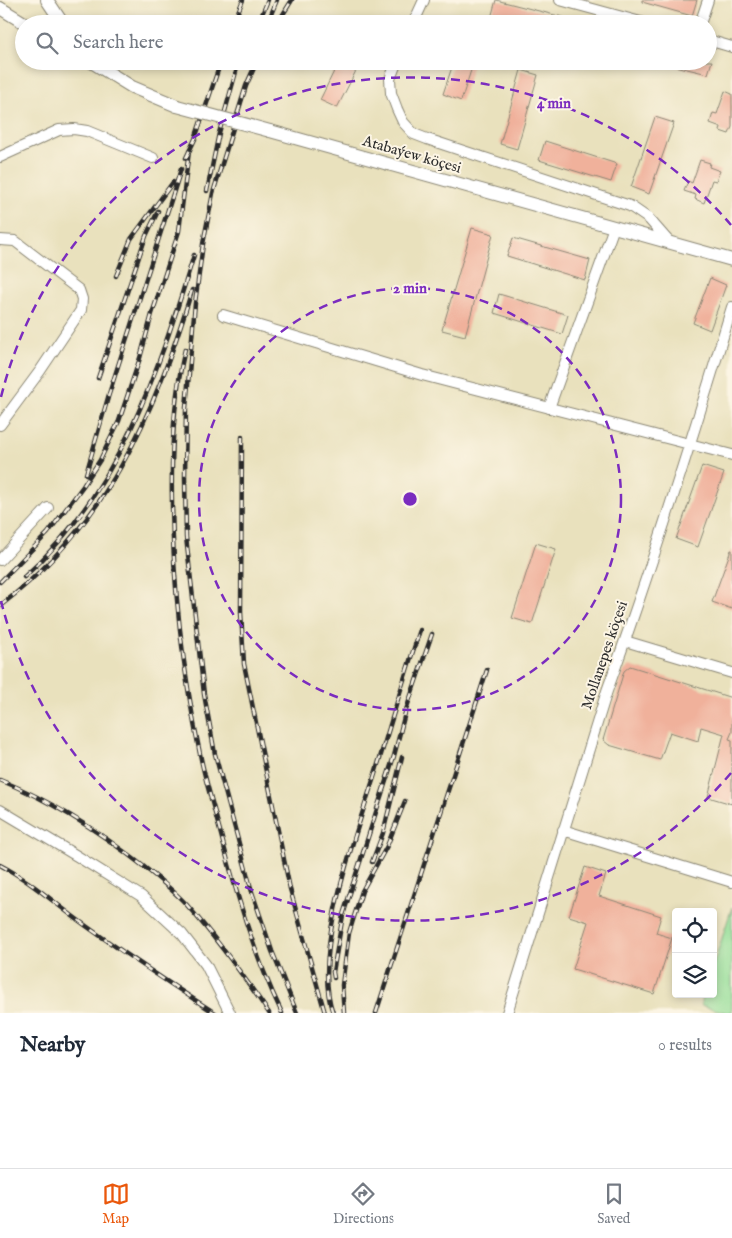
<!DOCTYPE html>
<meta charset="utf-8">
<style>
:root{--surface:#fff;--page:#f2f2f3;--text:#1f2937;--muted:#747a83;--line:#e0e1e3;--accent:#ea580c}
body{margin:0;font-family:"IM FELL English",serif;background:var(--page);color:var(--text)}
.controls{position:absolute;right:15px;bottom:15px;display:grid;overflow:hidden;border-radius:5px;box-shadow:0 2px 8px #0003}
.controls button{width:45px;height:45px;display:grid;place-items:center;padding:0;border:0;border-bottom:1px solid var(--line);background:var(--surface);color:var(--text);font:25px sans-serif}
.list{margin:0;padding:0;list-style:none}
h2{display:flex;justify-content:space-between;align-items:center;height:65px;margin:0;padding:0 20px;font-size:21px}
h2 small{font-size:16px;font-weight:400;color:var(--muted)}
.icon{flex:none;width:28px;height:28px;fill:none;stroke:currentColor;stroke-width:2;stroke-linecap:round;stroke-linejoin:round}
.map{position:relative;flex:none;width:732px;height:1013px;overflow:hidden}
.search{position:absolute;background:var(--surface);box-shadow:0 2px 8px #0003;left:15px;right:15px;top:15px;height:55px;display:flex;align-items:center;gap:12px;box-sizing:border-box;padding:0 18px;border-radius:28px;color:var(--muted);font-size:19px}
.sheet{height:155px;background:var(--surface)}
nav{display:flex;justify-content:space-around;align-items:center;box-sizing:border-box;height:70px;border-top:1px solid var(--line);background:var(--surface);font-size:14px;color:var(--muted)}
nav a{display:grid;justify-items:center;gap:2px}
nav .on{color:var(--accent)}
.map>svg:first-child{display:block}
.green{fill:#95de99;stroke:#608462}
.building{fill:#f0b19b}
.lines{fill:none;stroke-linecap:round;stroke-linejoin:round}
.minor-casing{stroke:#8a8674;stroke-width:12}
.major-casing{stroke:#8a8674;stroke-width:14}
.minor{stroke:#fff;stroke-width:10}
.major{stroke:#fff;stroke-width:12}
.rail-casing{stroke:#2b2b2b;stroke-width:4.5}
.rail{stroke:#fcf5e5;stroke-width:2.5;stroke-dasharray:8;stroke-linecap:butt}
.major-bridge-casing{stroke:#8a8674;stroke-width:14;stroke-linecap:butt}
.major-bridge{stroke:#fff;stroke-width:12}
.ring{fill:none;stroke:#7b2cbf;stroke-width:2.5;stroke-dasharray:9 6}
.labels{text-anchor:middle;stroke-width:4;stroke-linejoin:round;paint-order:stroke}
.street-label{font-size:15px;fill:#2b2b2b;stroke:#fcf5e5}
.centre{fill:#7b2cbf;stroke:#fcf5e5;stroke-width:2.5}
.ring-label{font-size:15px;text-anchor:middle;font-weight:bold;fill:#7b2cbf;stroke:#fcf5e5;stroke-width:4;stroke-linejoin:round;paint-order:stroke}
</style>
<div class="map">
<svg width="732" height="1013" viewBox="0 0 732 1013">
<rect width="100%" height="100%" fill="#fcf5e5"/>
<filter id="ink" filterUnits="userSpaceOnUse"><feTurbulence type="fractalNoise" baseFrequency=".02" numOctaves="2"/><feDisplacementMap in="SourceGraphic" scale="10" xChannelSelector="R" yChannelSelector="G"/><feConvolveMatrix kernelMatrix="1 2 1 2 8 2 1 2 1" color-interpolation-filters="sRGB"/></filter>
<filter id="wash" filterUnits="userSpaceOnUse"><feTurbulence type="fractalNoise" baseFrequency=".0096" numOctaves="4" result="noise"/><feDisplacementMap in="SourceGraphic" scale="20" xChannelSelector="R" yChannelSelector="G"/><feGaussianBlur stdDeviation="1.12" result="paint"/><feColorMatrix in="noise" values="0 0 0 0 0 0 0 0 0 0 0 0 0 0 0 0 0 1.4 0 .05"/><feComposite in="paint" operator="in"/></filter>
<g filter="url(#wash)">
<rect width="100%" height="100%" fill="#e9e1bd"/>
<path class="green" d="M 732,907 L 732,1013 L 727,1013 L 701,1005 L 704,994 L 713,994 L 713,966 Z"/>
<g id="blocks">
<path class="building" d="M 496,0 L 578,21 L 578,24 L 513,24 L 491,18 Z
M 642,0 L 697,0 L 692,16 L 642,2 Z
M 339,61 L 361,61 L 337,108 L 320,100 Z
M 454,61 L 474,61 L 461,101 L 443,94 Z
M 667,61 L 712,61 L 708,74 L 666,64 Z
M 521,70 L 538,75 L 517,149 L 500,144 Z
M 725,91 L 732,94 L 732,127 L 729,134 L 720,131 L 721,127 L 710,123 L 713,113 L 717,114 Z
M 655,117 L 674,123 L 649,194 L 631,187 Z
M 545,141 L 617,164 L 611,182 L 539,160 Z
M 700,160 L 710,163 L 709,167 L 720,171 L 716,181 L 712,180 L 704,203 L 695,199 L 696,195 L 684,191 L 688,181 L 692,183 Z
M 472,228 L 493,234 L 465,336 L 442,330 Z
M 513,238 L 590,260 L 585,280 L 507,256 Z
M 710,278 L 726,285 L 710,330 L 693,323 Z
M 499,294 L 568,315 L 562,334 L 494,313 Z
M 702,466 L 724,473 L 698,547 L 676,539 Z
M 536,543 L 556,549 L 532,624 L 512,618 Z
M 731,550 L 732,550 L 732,609 L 712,602 Z
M 630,666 L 732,698 L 732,732 L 729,739 L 732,740 L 732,804 L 708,797 L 724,734 L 701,727 L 698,741 L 670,732 L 660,760 L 609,745 L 603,740 L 624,671 Z
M 585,867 L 606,874 L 599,896 L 661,916 L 656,933 L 672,938 L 654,994 L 573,969 L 588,922 L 569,916 Z"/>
</g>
</g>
<g filter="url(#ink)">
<use href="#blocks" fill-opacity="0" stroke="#8a8674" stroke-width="1"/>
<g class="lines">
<g class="minor-casing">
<path id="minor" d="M 560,0 L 648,24
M 413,24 L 424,0
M 700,24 L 708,0
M 708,40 L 732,47
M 397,61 L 390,79 L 391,93 L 397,109 L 403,122 L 414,134 L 427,139 L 630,206 L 649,219 L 670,243
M 0,157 L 59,130 L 74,129 L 87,131 L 153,158
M 0,240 L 15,241 L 79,290 L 82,299 L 81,310 L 40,371 L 0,425
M 223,315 L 422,375 L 732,455
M 549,408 L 614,227
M 0,560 L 48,508
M 625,641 L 732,673
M 0,810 L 77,856 L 141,896 L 182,934 L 206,965 L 230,1013
M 563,830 L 732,882
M 507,1013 L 607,691 C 653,564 693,436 732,307"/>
</g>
<g class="major-casing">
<path id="major" d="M 47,0 L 63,24
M 0,8 L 26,24
M 90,61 L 132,87 L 177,106
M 270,131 L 732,260"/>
</g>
<use href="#minor" class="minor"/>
<use href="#major" class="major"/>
<g class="rail-casing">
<path id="rail" d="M 233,24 L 243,0
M 258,24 L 268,0
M 267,24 L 277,0
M 277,24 L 292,0
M 257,61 L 246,86 L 213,193 L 203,244 L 195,303 L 186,408 L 185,477 L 186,537 L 204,694 L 215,754 L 252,892 L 272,951 L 297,1013
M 186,158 L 195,139 L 221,61
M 207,191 L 219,133 L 239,61
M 116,276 L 131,239 L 173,182
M 185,349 C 173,400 171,451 172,503 C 173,587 183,672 200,754 C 205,780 213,805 220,831 C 236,893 254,955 282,1013
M 98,378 L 146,236 L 158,211
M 242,437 L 241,612 L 244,664 L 290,889 L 325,1013
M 86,474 L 109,394 L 181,169
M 24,577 C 119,493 158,372 194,255
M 0,582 L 48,533 L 83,486 L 100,460 L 119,421 L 140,358 L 152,314 L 179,231 L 189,151
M 0,606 C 109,522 153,417 192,290
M 0,780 C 52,801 100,832 143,866 C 158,878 173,890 186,904 C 216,938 243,975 269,1013
M 372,862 L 383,833 L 402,757
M 0,865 C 29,880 52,901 78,920 C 123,953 169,983 215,1013
M 334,978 L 333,972 L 343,915 L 394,756 L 405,713 L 432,634
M 333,1013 C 311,953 356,834 375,774 C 390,726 404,677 420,630
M 344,1013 L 342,985 L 349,933 L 362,891 L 387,846 L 405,801
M 376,1013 L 487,670"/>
</g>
<use href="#rail" class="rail"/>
<g class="major-bridge-casing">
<path id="major-bridge" d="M 177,106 L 270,131"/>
</g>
<use href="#major-bridge" class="major-bridge"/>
</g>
</g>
<g class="ring">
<circle cx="410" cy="499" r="211"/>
<path d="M731 773A422 422 0 0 1 1 601M1 397A422 422 0 0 1 731 225"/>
</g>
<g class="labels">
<g class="street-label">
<text transform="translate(412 154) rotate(16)" y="5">Atabaýew köçesi</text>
<text transform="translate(604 655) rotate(-71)" y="5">Mollanepes köçesi</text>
</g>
</g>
<circle cx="410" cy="499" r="8" class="centre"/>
<g class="ring-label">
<text x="554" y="108">4 min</text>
<text x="410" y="293">2 min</text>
</g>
</svg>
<div class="controls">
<button><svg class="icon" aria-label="locate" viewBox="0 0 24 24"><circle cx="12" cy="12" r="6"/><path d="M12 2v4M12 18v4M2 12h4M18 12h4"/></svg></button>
<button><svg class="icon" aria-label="layers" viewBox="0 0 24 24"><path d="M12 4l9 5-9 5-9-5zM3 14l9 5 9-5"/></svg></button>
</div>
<div class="search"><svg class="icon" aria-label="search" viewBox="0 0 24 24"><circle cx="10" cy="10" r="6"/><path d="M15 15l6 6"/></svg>Search here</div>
</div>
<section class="sheet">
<h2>Nearby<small>0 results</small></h2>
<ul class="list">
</ul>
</section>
<nav>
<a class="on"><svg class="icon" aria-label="map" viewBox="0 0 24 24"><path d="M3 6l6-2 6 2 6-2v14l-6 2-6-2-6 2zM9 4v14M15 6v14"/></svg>Map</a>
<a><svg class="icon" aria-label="directions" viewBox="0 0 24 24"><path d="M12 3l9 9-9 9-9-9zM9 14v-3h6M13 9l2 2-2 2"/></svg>Directions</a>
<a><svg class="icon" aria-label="saved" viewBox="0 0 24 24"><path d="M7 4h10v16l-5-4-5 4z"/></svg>Saved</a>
</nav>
